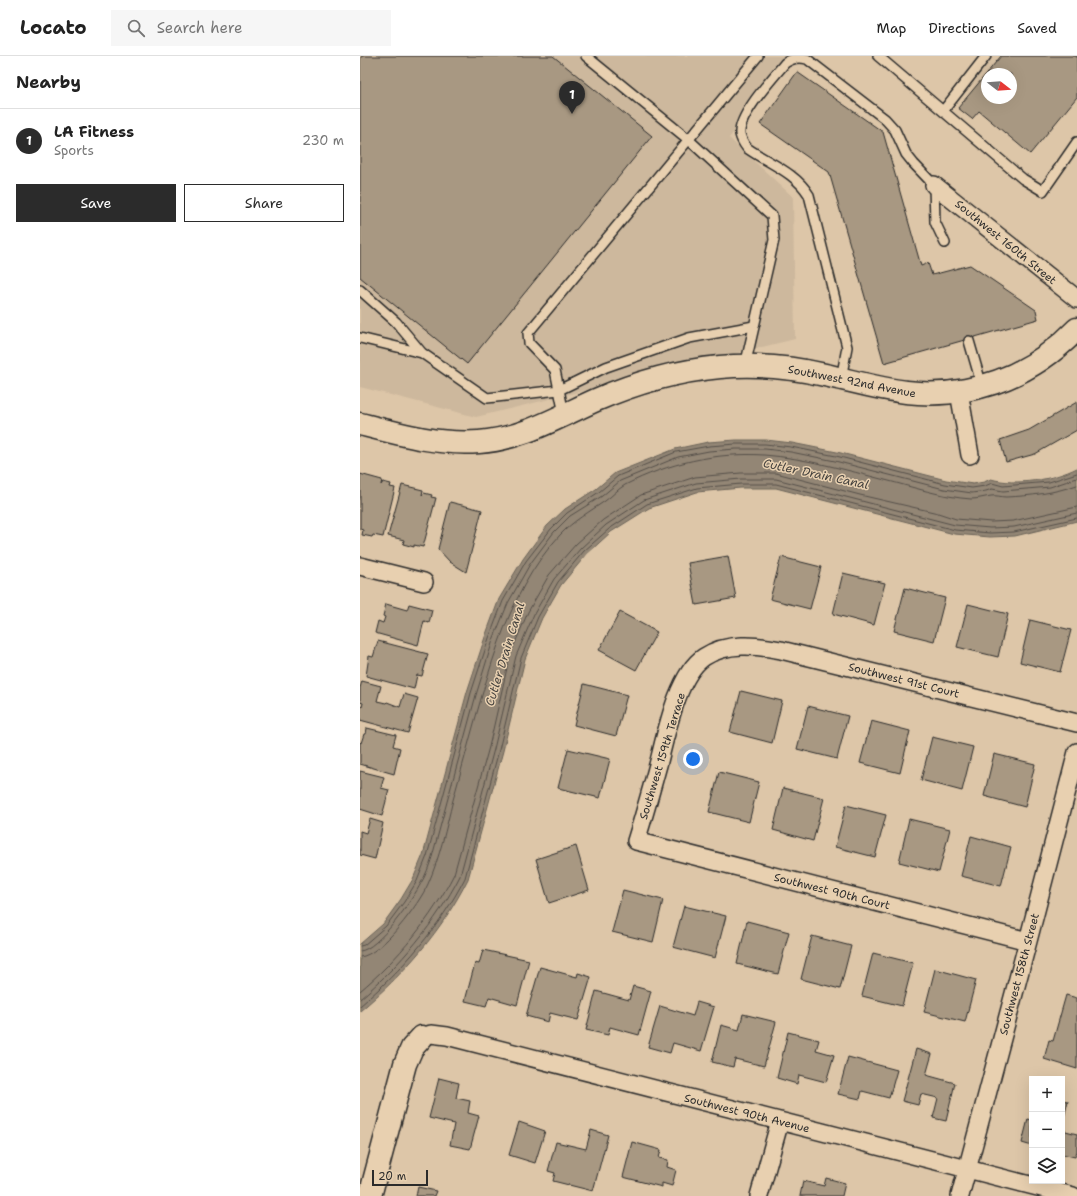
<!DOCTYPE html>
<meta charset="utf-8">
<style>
:root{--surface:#fff;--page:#f6f6f6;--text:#222;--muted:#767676;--line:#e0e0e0;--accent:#2b2b2b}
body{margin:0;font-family:"Shantell Sans",sans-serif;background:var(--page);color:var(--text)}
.controls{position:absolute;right:12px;bottom:12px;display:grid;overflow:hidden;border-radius:0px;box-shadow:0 4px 16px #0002}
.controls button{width:36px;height:36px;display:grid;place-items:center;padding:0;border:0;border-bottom:1px solid var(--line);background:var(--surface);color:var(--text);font:20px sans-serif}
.compass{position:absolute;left:621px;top:12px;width:36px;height:36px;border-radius:50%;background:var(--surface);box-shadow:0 4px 16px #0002;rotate:107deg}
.scale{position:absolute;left:12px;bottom:10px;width:56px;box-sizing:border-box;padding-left:4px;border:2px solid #2b2b2b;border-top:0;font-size:11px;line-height:14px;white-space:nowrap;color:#2b2b2b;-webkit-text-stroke:3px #e8d0b0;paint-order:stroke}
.you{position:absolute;left:333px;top:703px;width:14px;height:14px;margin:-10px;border:3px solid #fff;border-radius:50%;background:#1a73e8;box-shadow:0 0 0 6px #1a73e833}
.badge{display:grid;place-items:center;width:26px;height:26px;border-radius:50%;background:var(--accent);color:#fff;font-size:13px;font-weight:700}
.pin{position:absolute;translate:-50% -33px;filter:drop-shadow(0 1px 2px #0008)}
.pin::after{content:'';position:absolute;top:21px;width:14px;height:12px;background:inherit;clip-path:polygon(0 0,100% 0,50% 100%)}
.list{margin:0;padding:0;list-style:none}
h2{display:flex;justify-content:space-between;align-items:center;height:52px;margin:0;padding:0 16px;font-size:17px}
h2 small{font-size:13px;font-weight:400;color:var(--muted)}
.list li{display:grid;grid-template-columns:26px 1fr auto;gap:12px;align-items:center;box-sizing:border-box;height:64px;padding:0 16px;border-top:1px solid var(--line)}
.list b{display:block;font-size:15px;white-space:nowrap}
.list p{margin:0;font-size:13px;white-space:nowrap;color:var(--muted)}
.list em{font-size:13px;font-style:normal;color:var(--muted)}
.actions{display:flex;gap:8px;padding:12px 16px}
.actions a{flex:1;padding:9px 0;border:1px solid var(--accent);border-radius:0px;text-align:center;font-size:14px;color:var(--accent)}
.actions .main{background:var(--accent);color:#fff}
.icon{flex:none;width:22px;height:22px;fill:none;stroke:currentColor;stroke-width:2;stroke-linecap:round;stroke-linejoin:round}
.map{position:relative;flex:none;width:717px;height:1140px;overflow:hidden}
header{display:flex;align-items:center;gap:24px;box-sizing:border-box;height:56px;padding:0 20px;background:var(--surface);border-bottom:1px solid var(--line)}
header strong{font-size:19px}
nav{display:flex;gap:22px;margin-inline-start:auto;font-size:14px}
.search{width:280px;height:36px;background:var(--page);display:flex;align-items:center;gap:10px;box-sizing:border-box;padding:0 14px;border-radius:0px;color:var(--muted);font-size:15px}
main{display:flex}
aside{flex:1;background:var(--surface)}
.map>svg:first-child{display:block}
.built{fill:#cdb89d}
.water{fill:#938675;stroke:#696257}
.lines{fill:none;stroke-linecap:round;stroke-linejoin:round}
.shore{stroke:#554f49;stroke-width:1}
.building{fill:#a89882;stroke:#2b2b2b;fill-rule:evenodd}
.service-casing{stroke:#2b2b2b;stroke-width:12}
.minor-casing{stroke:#2b2b2b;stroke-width:20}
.tertiary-casing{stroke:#2b2b2b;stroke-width:25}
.service{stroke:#e8d0b0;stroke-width:9}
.minor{stroke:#e8d0b0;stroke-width:17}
.tertiary{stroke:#e8d0b0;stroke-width:22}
.labels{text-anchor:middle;stroke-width:3;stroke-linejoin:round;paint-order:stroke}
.street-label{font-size:11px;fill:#2b2b2b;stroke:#e8d0b0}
.water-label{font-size:12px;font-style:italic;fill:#45423e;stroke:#e8d0b0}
</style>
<header>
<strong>Locato</strong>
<div class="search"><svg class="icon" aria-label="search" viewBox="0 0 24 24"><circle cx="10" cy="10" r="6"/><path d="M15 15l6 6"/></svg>Search here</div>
<nav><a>Map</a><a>Directions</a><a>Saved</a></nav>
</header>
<main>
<aside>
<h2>Nearby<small></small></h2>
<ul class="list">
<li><span class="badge">1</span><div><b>LA Fitness</b><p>Sports</p></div><em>230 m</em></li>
</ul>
<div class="actions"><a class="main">Save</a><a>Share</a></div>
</aside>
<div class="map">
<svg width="717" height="1140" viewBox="0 0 717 1140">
<rect width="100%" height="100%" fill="#ddc6a8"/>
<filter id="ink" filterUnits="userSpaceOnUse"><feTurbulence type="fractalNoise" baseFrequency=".025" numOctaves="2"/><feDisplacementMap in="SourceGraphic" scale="8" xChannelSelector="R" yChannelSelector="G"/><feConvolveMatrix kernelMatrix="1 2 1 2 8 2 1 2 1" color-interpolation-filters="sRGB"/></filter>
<g filter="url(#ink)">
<path class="built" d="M 0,0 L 435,0 L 369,82 L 433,141 L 435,283 L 116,361 L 0,331 Z"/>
<path class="water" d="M 376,384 L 406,384 L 432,387 L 477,396 L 586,424 L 613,428 L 624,426 L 631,423 C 656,430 693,424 717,412 L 717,465 L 655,480 L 630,481 L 594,478 L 416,432 L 381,432 L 337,436 L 289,452 L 251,476 L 227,498 L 201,529 L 182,562 L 165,603 L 143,695 L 108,823 C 82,875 44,918 0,955 L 0,888 L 23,868 L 41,843 L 53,823 L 63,799 L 107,636 L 125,581 L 139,543 L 163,503 L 187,470 L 205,453 L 236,433 L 255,417 L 315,393 L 348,386 Z"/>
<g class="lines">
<path class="shore" d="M 0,890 L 4,889 L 26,870 L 44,846 L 57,825 L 67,800 L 111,637 L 129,582 L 143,545 L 166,505 L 191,473 L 207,457 L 239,436 L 258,420 L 316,396 L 349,390 L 376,388 L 405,388 L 431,391 L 476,400 L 585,428 L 612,432 L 625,430 L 632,427 L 643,430 L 689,426 L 717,417
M 0,895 C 18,894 53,843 61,827 C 66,819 69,810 72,801 L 116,639 L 133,584 L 148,547 L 170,508 L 194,476 L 210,460 L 242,440 L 260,425 L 318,401 L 349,395 L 376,393 L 405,393 L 431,396 L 475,405 L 584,433 L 612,437 L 626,435 L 632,433 L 643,435 L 690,431 L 717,422
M 0,901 C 22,899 59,848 68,828 C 80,801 86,772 93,744 C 108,691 121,637 139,586 C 153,547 172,509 200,479 C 213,465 229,456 245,445 C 252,440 258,433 265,429 C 308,407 356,396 404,399 C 445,402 486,414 525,424 C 553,431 582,441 611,443 C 618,443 624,441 631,440 C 636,439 641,441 646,441 C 671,440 694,437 717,429
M 0,935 C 38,903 72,862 94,818 L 129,691 L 150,599 L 168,556 L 189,519 L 216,488 L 243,464 L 281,439 L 335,421 L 381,417 L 416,417 L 500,439 L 578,457 L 596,463 L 631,466 L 653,465 L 717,451
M 0,943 C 40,909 76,867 100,820 L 134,693 L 156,600 L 174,558 L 194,523 L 221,492 L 246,469 L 284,444 L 336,427 L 381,423 L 416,423 L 595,469 L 630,472 L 654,471 L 717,457
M 0,950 C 42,914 80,871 105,822 L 139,694 L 161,602 L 178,561 L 198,526 L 224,495 L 249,473 L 287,448 L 337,432 L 381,428 L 416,428 L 595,474 L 630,477 L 654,476 L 717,462"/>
</g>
<path class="building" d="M 2,0 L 193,0 L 292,80 L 107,308 L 0,221 L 0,3 Z
M 641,0 L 717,0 L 717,41 L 670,98 L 619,55 L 612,63 L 598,52 ZM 627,18 L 651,18 L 651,42 L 627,42 Z
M 437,16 L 523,76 L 561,210 L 568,207 L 572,219 L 610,209 L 676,254 L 678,263 L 524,307 L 469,116 L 400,68 Z
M 717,346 L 717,374 L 675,398 L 646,406 L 640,384 L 669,374 Z
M 0,418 L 22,424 L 21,429 L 23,426 L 31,428 L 30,431 L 35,432 L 23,481 L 13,479 L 12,481 L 2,479 L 3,474 L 0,473 Z
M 42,429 L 63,434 L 62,439 L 64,437 L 72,439 L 71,441 L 76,442 L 63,491 L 54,489 L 54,491 L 43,488 L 44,484 L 28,480 Z
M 90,446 L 122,454 L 106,516 L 90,506 L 78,493 Z
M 368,500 L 376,542 L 336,549 L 328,507 Z
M 421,501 L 461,511 L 450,553 L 410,543 Z
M 483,517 L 525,527 L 514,569 L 473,558 Z
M 545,532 L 585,542 L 574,585 L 534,575 Z
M 26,548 L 47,554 L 49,548 L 72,554 L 69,567 L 64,565 L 58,589 L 15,577 L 18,565 L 23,567 L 25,561 L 23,560 Z
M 608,548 L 648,558 L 638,601 L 597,591 Z
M 260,556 L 297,576 L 276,614 L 239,594 Z
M 670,564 L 711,574 L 700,616 L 660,606 Z
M 18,585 L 68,598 L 62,620 L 57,619 L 54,633 L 6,620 L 9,600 L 13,601 Z
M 2,625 L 21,630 L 17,645 L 26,647 L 27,646 L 40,651 L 44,638 L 58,642 L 48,677 L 0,664 L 0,650 L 2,651 L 3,647 L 0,646 L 0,632 Z
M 224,628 L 267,639 L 256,680 L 214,669 Z
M 381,635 L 422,645 L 412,687 L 370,676 Z
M 448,650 L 488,660 L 477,703 L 437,693 Z
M 511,665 L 550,675 L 540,717 L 500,707 Z
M 7,672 L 36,679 L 33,690 L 40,692 L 34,718 L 0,708 L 0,686 L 1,687 L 4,678 L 6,678 Z
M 572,681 L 613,691 L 602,735 L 561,724 Z
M 208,693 L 250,703 L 240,742 L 198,732 Z
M 634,698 L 675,708 L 665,751 L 624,740 Z
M 0,715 L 24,721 L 21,732 L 29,734 L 22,760 L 0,753 Z
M 359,716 L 399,726 L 389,766 L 349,756 Z
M 423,732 L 464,742 L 453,785 L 413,774 Z
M 486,749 L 526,759 L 515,801 L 475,791 Z
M 10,763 L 23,767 L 15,803 L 0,799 L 0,775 L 6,777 Z
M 549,763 L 590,773 L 579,816 L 539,806 Z
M 611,780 L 651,791 L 641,830 L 601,820 Z
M 216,790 L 229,834 L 189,847 L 176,803 Z
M 263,834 L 303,844 L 293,886 L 252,876 Z
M 324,850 L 366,860 L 355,902 L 313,891 Z
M 387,865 L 429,876 L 418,918 L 377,908 Z
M 452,880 L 491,890 L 480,933 L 441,923 Z
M 123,894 L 169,904 L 157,949 L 129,941 L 126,950 L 105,945 L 115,907 L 119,908 Z
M 513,897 L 553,907 L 542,950 L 502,940 Z
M 180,911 L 217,921 L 218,917 L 231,921 L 218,964 L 190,957 L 188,966 L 166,960 Z
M 575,913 L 616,924 L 605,966 L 564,956 Z
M 273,930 L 291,935 L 279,979 L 250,971 L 248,979 L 226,974 L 236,935 L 269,944 Z
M 706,939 L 717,942 L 717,1013 L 684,1003 L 689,984 L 693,985 Z
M 337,946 L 354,951 L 341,995 L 313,987 L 310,997 L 288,991 L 300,950 L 333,960 Z
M 383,958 L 416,966 L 404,1010 L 375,1003 L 373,1011 L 352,1006 L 361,969 L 379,974 Z
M 428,976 L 459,984 L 456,994 L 474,999 L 466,1026 L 439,1019 L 437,1028 L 417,1022 Z
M 556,993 L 572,998 L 566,1019 L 595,1027 L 586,1065 L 573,1062 L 578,1042 L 561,1038 L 558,1049 L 542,1045 Z
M 488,1001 L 537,1014 L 529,1042 L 502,1035 L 500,1043 L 478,1038 Z
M 79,1022 L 99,1027 L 96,1042 L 110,1045 L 108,1057 L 119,1060 L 110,1093 L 90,1089 L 94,1068 L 69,1062 Z
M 702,1044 L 708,1045 L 702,1070 Z
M 668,1063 L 672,1064 L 672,1090 L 662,1087 Z
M 159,1066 L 185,1075 L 175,1107 L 149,1099 Z
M 231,1074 L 248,1079 L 233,1135 L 193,1125 L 195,1117 L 188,1115 L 196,1086 L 226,1093 Z
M 702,1074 L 717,1078 L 717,1095 L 715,1101 L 702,1098 Z
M 272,1086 L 301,1094 L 299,1102 L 308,1104 L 307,1111 L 316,1114 L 312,1130 L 302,1127 L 302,1131 L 263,1121 Z
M 466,1122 L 485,1127 L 482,1140 L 440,1140 L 443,1125 L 464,1130 Z
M 58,1131 L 76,1135 L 74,1140 L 56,1140 Z"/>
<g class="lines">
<g class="service-casing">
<path id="service" d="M 226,0 L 329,84 L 412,160 L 414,184 L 385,310
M 518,0 L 663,123 L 683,135 L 717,86
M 583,55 L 626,0
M 0,234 L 36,266 L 62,297
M 0,282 L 62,297 L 127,342 L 199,334 L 246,311 L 329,282 L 394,270
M 609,285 L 622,330
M 481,323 L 487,291 L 449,139 C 435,116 408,107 387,92 C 384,88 381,83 380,78 C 378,59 413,22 425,7 C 433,2 438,1 447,3 L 525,63 L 535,74 L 546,98 L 554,108 L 574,129 L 575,166 L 585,187
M 204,358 L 195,314 L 169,287 L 168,277 L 398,0"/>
</g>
<g class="minor-casing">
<path id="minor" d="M 574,129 L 717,243
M 599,336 L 610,399
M 0,510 L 64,526
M 668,885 L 276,785 C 284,760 291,734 298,709 C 306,679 317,619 344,601 C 367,586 396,589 421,594 L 717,667
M 62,981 L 71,978 L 87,980 L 713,1140
M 399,1140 L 420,1065
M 600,1140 L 668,885 L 717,696"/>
</g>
<g class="tertiary-casing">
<path id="tertiary" d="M 0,368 C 39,378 78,389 119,386 C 162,383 198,361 236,344 C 275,327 317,315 360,311 C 395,308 431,311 465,319 C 515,330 554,344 606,334 C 649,326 687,304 717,273
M 10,1140 L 45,1008 L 52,992 L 62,981"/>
</g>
<use href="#service" class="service"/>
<use href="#minor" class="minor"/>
<use href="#tertiary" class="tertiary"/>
</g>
</g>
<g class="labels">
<g class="street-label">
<text transform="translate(646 186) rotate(39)" y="4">Southwest 160th Street</text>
<text transform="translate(492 325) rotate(11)" y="4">Southwest 92nd Avenue</text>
<text transform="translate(544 624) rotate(14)" y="4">Southwest 91st Court</text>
<text transform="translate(302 700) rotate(-73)" y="4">Southwest 159th Terrace</text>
<text transform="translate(472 835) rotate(14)" y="4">Southwest 90th Court</text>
<text transform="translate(659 918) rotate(-75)" y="4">Southwest 158th Street</text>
<text transform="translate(387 1057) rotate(14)" y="4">Southwest 90th Avenue</text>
</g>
<g class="water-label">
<text transform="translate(456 418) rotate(12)" y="4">Cutler Drain Canal</text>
<text transform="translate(145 598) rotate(-73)" y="4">Cutler Drain Canal</text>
</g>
</g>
</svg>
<div class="controls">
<button>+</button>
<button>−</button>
<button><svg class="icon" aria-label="layers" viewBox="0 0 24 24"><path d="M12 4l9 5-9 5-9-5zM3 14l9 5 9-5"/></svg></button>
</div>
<svg class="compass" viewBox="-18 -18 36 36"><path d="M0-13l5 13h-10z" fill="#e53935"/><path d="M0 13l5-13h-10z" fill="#767676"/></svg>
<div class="scale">20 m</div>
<div class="you"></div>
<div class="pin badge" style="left:212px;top:58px">1</div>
</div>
</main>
